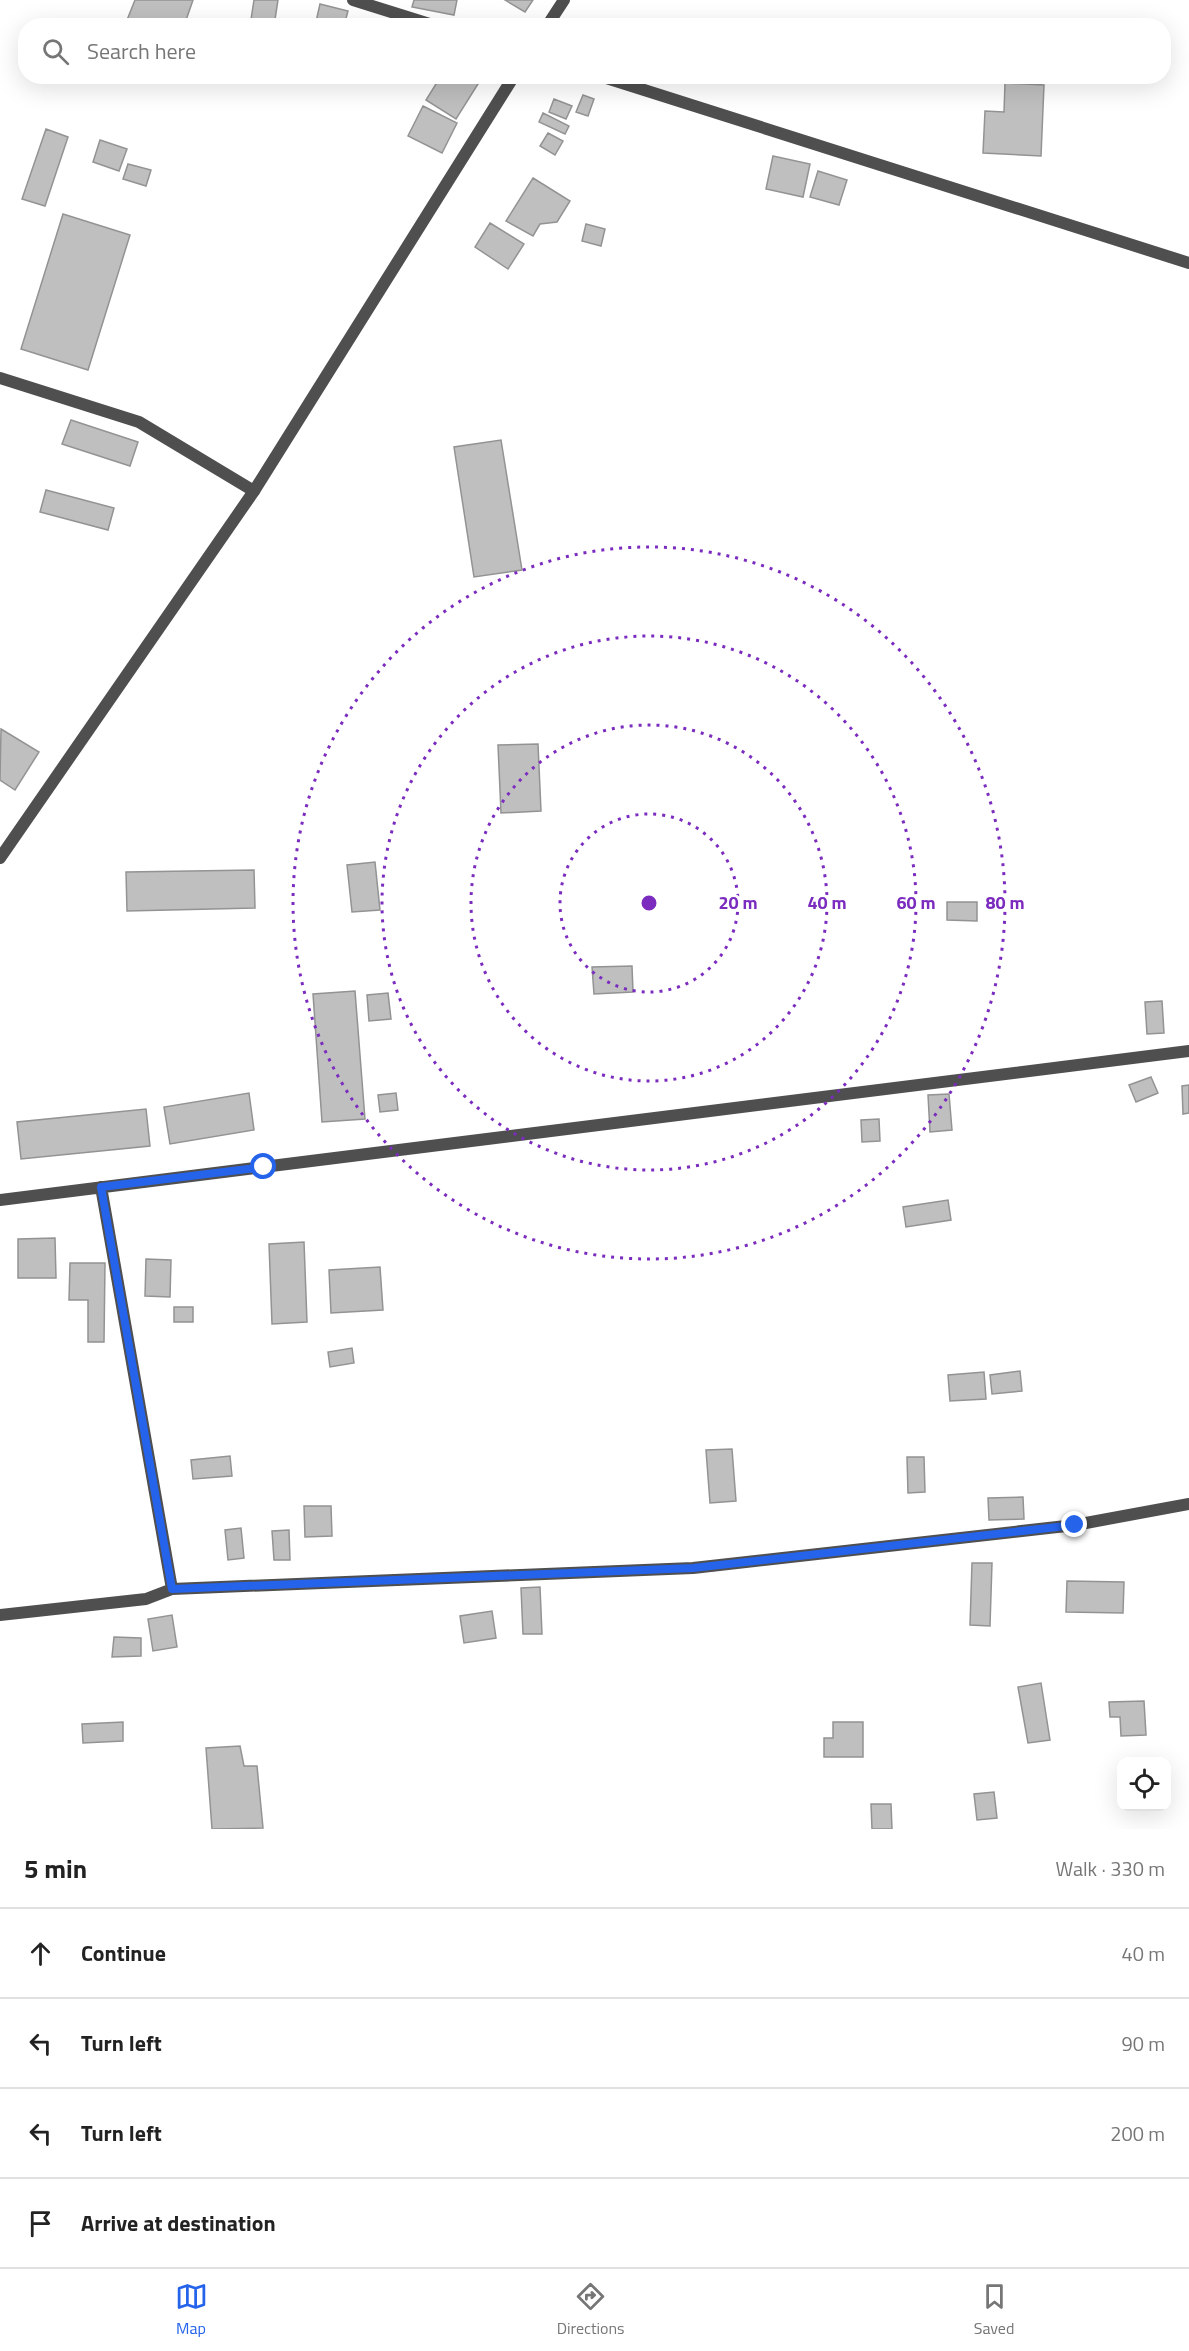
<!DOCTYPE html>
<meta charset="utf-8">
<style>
:root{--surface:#fff;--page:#f2f2f2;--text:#222;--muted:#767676;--line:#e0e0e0;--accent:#2563eb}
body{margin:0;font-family:"Titillium Web",sans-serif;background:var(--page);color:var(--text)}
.controls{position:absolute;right:18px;bottom:18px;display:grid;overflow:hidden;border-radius:12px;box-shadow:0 6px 24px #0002}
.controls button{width:54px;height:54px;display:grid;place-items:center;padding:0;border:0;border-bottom:2px solid var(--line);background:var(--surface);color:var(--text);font:30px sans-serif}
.stop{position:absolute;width:18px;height:18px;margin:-14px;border:4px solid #2563eb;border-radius:50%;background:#fff}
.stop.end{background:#2563eb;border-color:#fff;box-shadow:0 2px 6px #0008}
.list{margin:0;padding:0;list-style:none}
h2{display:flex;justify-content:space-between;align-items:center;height:78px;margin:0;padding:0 24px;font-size:26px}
h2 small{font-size:20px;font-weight:400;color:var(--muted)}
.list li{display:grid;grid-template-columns:39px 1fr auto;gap:18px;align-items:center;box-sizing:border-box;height:90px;padding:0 24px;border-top:2px solid var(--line)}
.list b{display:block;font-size:22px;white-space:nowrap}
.list em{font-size:20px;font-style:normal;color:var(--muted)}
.icon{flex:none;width:33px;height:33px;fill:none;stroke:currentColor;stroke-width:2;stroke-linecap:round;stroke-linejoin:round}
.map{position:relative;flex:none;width:1189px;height:1829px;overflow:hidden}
.search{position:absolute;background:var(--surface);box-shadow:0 6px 24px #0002;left:18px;right:18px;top:18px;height:66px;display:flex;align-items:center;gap:15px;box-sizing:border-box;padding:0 21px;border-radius:24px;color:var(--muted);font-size:22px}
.sheet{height:438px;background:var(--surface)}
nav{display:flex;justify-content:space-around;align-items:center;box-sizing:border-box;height:84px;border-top:2px solid var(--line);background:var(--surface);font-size:16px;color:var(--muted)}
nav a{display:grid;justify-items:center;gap:3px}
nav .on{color:var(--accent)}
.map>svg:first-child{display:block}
.building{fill:#bfbfbf;stroke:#939393;stroke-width:1.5}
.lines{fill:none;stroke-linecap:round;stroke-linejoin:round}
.minor{stroke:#4f4f4f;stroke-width:12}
.tertiary{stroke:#4f4f4f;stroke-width:12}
.route{stroke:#2563eb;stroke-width:8}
.ring{fill:none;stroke:#7b2cbf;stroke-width:3;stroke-dasharray:3 6}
.centre{fill:#7b2cbf;stroke:#fff;stroke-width:3}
.ring-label{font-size:18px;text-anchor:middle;font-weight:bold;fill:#7b2cbf;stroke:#fff;stroke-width:6;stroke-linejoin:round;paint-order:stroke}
</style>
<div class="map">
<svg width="1189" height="1829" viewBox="0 0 1189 1829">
<rect width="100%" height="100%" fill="#fff"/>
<path class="building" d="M 135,0 L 193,0 L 184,26 L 143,26 L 127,20 Z
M 254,0 L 278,0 L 274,26 L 250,26 Z
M 414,0 L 457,0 L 454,15 L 412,7 Z
M 505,0 L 533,0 L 525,12 Z
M 320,4 L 348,11 L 344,26 L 315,26 Z
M 441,76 L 483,76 L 456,119 L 426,100 Z
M 1005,83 L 1044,85 L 1041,156 L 983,153 L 985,111 L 1004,112 Z
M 583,95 L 594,99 L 588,116 L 576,112 Z
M 554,99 L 572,106 L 566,119 L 549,112 Z
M 423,106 L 457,123 L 442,153 L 408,136 Z
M 543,113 L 569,126 L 565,134 L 539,122 Z
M 46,129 L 68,137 L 45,206 L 22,199 Z
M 548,133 L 563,141 L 555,155 L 540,146 Z
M 100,140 L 127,149 L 119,171 L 93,162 Z
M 773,156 L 810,164 L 803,197 L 766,189 Z
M 128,164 L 151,170 L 146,186 L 123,179 Z
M 818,171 L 847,180 L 839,205 L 810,197 Z
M 533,178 L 570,201 L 557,222 L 540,224 L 533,236 L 506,221 Z
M 63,214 L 130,235 L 88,370 L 21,349 Z
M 490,223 L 524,244 L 508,269 L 475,247 Z
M 586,224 L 605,229 L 601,246 L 582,241 Z
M 71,420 L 138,442 L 130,466 L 62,444 Z
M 501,440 L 522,570 L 474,577 L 454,447 Z
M 46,490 L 114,508 L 108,530 L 40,512 Z
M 1,729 L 39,752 L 15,790 L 0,780 Z
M 538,744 L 541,811 L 501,813 L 498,745 Z
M 375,862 L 380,910 L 352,912 L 347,865 Z
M 254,870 L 255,908 L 127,911 L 126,872 Z
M 947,902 L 977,902 L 977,921 L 947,920 Z
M 632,966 L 633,992 L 594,994 L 592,967 Z
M 355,991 L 365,1119 L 322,1122 L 313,994 Z
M 388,993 L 391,1019 L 369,1021 L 367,995 Z
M 1162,1001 L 1164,1033 L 1147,1034 L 1145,1002 Z
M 1151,1077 L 1158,1093 L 1136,1102 L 1129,1085 Z
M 1189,1085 L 1189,1113 L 1183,1114 L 1182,1086 Z
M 249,1093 L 254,1130 L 170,1144 L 164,1107 Z
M 396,1093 L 398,1110 L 380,1112 L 378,1095 Z
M 949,1094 L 952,1130 L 930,1132 L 928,1095 Z
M 146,1109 L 150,1146 L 21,1159 L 17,1122 Z
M 879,1119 L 880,1141 L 862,1142 L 861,1120 Z
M 948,1200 L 951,1220 L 906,1227 L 903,1207 Z
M 55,1238 L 56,1278 L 18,1278 L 18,1239 Z
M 304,1242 L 307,1322 L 272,1324 L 269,1244 Z
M 146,1259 L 171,1260 L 170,1297 L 145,1296 Z
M 70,1263 L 105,1263 L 104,1342 L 88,1342 L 88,1300 L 69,1300 Z
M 380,1267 L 383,1310 L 331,1313 L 329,1270 Z
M 174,1307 L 193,1307 L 193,1322 L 174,1322 Z
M 352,1348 L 354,1363 L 330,1367 L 328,1352 Z
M 1020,1371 L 1022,1391 L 992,1394 L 990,1375 Z
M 984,1372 L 986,1399 L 950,1401 L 948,1375 Z
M 732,1449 L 736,1501 L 710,1503 L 706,1450 Z
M 230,1456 L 232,1476 L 193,1479 L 191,1460 Z
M 907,1457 L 924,1457 L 925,1492 L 908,1493 Z
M 1023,1497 L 1024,1519 L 989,1520 L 988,1498 Z
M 304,1506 L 331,1506 L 332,1536 L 305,1537 Z
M 241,1528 L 244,1558 L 228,1560 L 225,1530 Z
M 289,1530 L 290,1560 L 274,1560 L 272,1531 Z
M 972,1563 L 992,1563 L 990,1626 L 970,1625 Z
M 1067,1581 L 1124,1582 L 1123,1613 L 1066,1612 Z
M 540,1587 L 542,1634 L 523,1634 L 521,1588 Z
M 492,1611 L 496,1638 L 464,1643 L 460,1616 Z
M 172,1615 L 177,1647 L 153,1651 L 148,1619 Z
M 114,1637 L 141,1638 L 141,1656 L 112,1657 Z
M 1041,1683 L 1050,1740 L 1028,1743 L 1018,1687 Z
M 1144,1701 L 1146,1735 L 1121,1736 L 1120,1717 L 1110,1717 L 1109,1702 Z
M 123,1722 L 123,1741 L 83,1743 L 82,1724 Z
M 833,1722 L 863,1722 L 863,1757 L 824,1757 L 824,1738 L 833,1738 Z
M 240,1746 L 244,1766 L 257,1766 L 263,1828 L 212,1829 L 206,1748 Z
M 994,1792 L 997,1818 L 977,1820 L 974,1794 Z
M 871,1804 L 891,1804 L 892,1829 L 872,1829 Z"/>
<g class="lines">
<path class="minor" d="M 353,0 L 436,26
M 600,76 L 1189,263
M 0,378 L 139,422 L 254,491
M 101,1187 L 172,1589
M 0,1200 L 1189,1051
M 0,1615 L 146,1599 L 172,1589 L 693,1568 L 1075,1525 L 1189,1504"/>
<path class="tertiary" d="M 547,26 L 564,0
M 0,858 L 254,491 L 514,76"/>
</g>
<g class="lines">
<path class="route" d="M 264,1167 L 101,1187 L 172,1589 L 693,1568 L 1075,1525"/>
</g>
<g class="ring">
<circle cx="649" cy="903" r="89"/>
<circle cx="649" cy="903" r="178"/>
<circle cx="649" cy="903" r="267"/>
<circle cx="649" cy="903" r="356"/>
</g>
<circle cx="649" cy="903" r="9" class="centre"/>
<g class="ring-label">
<text x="738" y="909">20 m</text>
<text x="827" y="909">40 m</text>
<text x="916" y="909">60 m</text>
<text x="1005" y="909">80 m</text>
</g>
</svg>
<div class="controls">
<button><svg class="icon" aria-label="locate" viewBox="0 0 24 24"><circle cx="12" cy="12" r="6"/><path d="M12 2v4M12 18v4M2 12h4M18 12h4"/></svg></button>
</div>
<div class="stop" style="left:264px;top:1167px"></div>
<div class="stop end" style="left:1075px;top:1525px"></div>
<div class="search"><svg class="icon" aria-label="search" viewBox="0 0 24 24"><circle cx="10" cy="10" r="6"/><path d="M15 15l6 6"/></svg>Search here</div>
</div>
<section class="sheet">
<h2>5 min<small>Walk · 330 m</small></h2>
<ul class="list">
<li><svg class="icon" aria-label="ahead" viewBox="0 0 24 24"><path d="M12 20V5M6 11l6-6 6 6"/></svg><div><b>Continue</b></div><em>40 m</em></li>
<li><svg class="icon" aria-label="left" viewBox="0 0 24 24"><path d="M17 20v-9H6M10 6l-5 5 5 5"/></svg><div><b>Turn left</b></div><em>90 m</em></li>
<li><svg class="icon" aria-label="left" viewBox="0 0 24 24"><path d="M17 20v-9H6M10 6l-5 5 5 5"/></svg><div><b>Turn left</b></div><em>200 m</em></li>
<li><svg class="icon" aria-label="arrive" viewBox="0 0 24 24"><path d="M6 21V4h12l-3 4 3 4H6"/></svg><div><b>Arrive at destination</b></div></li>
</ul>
</section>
<nav>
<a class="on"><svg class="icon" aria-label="map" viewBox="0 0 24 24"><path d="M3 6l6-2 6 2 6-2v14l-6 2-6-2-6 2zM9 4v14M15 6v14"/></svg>Map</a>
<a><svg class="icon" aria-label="directions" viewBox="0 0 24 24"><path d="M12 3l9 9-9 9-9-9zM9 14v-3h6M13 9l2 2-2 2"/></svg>Directions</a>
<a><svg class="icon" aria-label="saved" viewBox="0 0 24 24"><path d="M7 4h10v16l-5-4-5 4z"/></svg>Saved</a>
</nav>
